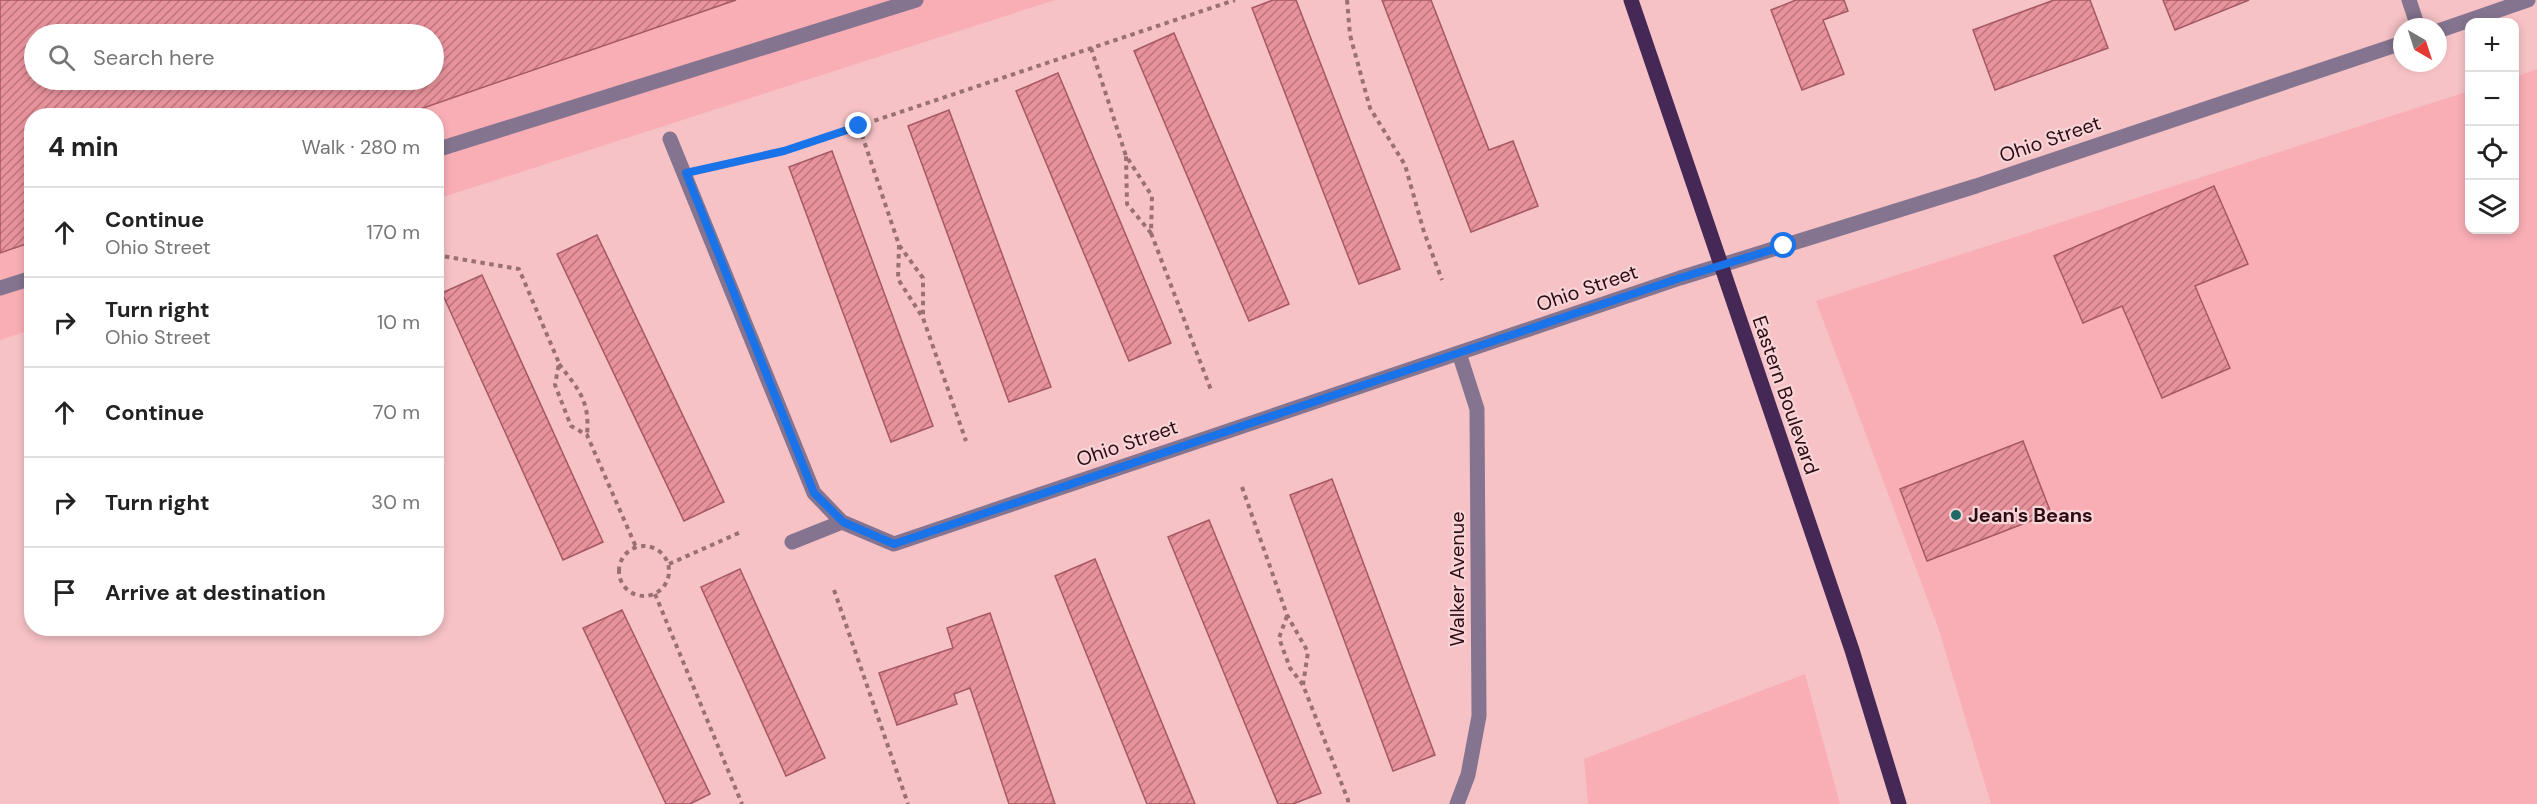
<!DOCTYPE html>
<meta charset="utf-8">
<style>
:root{--surface:#fff;--page:#f6f6f6;--text:#222;--muted:#767676;--line:#e0e0e0}
body{margin:0;font-family:"DM Sans",sans-serif;background:var(--page);color:var(--text)}
.controls{position:absolute;right:18px;top:18px;display:grid;overflow:hidden;border-radius:12px;box-shadow:0 3px 9px #0003}
.controls button{width:54px;height:54px;display:grid;place-items:center;padding:0;border:0;border-bottom:2px solid var(--line);background:var(--surface);color:var(--text);font:30px sans-serif}
.compass{position:absolute;left:2393px;top:18px;width:54px;height:54px;border-radius:50%;background:var(--surface);box-shadow:0 3px 9px #0003;rotate:141deg}
.stop{position:absolute;width:18px;height:18px;margin:-14px;border:4px solid #1a73e8;border-radius:50%;background:#fff}
.stop.end{background:#1a73e8;border-color:#fff;box-shadow:0 2px 6px #0008}
.list{margin:0;padding:0;list-style:none}
h2{display:flex;justify-content:space-between;align-items:center;height:78px;margin:0;padding:0 24px;font-size:26px}
h2 small{font-size:20px;font-weight:400;color:var(--muted)}
.list li{display:grid;grid-template-columns:39px 1fr auto;gap:18px;align-items:center;box-sizing:border-box;height:90px;padding:0 24px;border-top:2px solid var(--line)}
.list b{display:block;font-size:22px;white-space:nowrap}
.list p{margin:0;font-size:20px;white-space:nowrap;color:var(--muted)}
.list em{font-size:20px;font-style:normal;color:var(--muted)}
.icon{flex:none;width:33px;height:33px;fill:none;stroke:currentColor;stroke-width:2;stroke-linecap:round;stroke-linejoin:round}
.map{position:relative;flex:none;width:2537px;height:804px;overflow:hidden}
.search{position:absolute;background:var(--surface);box-shadow:0 3px 9px #0003;left:24px;top:24px;width:420px;height:66px;display:flex;align-items:center;gap:15px;box-sizing:border-box;padding:0 21px;border-radius:33px;color:var(--muted);font-size:22px}
.panel{position:absolute;background:var(--surface);box-shadow:0 3px 9px #0003;left:24px;top:108px;width:420px;height:528px;border-radius:24px}
.map>svg:first-child{display:block}
.built{fill:#f9aeb6;fill-rule:evenodd}
.building{fill:url(#building-hatch);stroke:#a55963;stroke-width:1.5;fill-rule:evenodd}
.lines{fill:none;stroke-linecap:round;stroke-linejoin:round}
.path{stroke:#9a7074;stroke-width:4;stroke-dasharray:4.5 4.5;stroke-linecap:butt}
.minor{stroke:#84748f;stroke-width:15}
.major{stroke:#462857;stroke-width:15}
.route{stroke:#1a73e8;stroke-width:8}
.poi-dot{fill:#1d6967;stroke:#f7d4d7;stroke-width:2}
.labels{text-anchor:middle;stroke-width:4.5;stroke-linejoin:round;paint-order:stroke}
.street-label{font-size:20px;fill:#2a0c11;stroke:#f7d4d7}
.poi-label{font-size:20px;font-weight:bold;fill:#2a0c11;stroke:#f7d4d7;text-anchor:start}
</style>
<div class="map">
<svg width="2537" height="804" viewBox="0 0 2537 804">
<defs>
<pattern id="building-hatch" width="6" height="6" patternUnits="userSpaceOnUse" patternTransform="scale(1.5)"><rect width="6" height="6" fill="#e8929c"/><path d="M-1 1l2-2M0 6l6-6M5 7l2-2" fill="none" stroke="#bc767e"/></pattern>
</defs>
<rect width="100%" height="100%" fill="#f6c2c6"/>
<path class="built" d="M 0,0 L 1055,0 L 437,199 L 436,116 L 32,116 L 31,330 L 0,340 ZM 34,34 L 434,34 L 434,80 L 34,80 Z
M 2537,69 L 2537,804 L 1991,804 L 1939,630 L 1816,301 L 2469,91 L 2470,230 L 2514,230 L 2515,77 Z
M 1805,674 L 1840,804 L 1588,804 L 1584,759 Z"/>
<path class="building" d="M 0,0 L 736,0 L 400,116 L 32,116 L 32,242 L 0,253 ZM 34,34 L 434,34 L 434,80 L 34,80 Z
M 1273,0 L 1296,0 L 1400,269 L 1359,284 L 1252,8 Z
M 1382,0 L 1431,0 L 1489,150 L 1513,141 L 1538,206 L 1471,232 Z
M 1796,0 L 1844,0 L 1848,11 L 1823,20 L 1844,74 L 1802,90 L 1771,10 Z
M 2054,0 L 2090,0 L 2108,48 L 1995,90 L 1973,30 Z
M 2163,0 L 2249,0 L 2175,30 Z
M 1174,33 L 1289,304 L 1249,321 L 1134,51 Z
M 1058,73 L 1171,343 L 1129,361 L 1016,91 Z
M 949,110 L 1051,387 L 1009,402 L 908,126 Z
M 832,151 L 933,426 L 891,442 L 789,167 Z
M 2214,186 L 2248,264 L 2195,286 L 2230,368 L 2162,398 L 2122,306 L 2083,323 L 2054,256 Z
M 597,235 L 724,502 L 684,521 L 557,254 Z
M 482,275 L 603,542 L 563,560 L 442,293 Z
M 2023,441 L 2051,513 L 1927,561 L 1900,489 Z
M 1332,479 L 1435,755 L 1393,771 L 1290,495 Z
M 1209,520 L 1321,793 L 1293,804 L 1278,804 L 1168,537 Z
M 1095,559 L 1195,804 L 1147,804 L 1055,576 Z
M 740,569 L 825,758 L 786,776 L 701,587 Z
M 622,610 L 710,794 L 690,804 L 666,804 L 583,628 Z
M 990,613 L 1055,804 L 1009,804 L 970,688 L 954,694 L 957,704 L 897,725 L 879,673 L 953,648 L 947,628 Z"/>
<g class="lines">
<path class="path" d="M 1347,0 L 1350,35 L 1370,108 L 1405,165 L 1424,232 L 1442,280
M 1091,48 L 1126,156 L 1152,196 L 1151,233 L 1127,204 L 1126,156
M 859,126 L 899,245 L 923,278 L 923,317
M 710,167 L 784,151 L 1235,0
M 1151,233 L 1211,390
M 899,245 L 898,279 L 923,318 L 966,441
M 436,255 L 519,269 L 559,363 L 555,385 L 571,426 L 587,435 L 636,547
M 559,364 C 579,390 590,401 587,435
M 1242,487 L 1287,615 L 1308,652 L 1303,685
M619 571a25 25 0 1 1 50 0a25 25 0 1 1-50 0Z
M 669,564 L 741,532
M 834,590 L 908,804
M 655,594 L 742,804
M 1287,616 L 1279,638 L 1290,668 L 1303,685 L 1348,800 L 1348,804"/>
<path class="minor" d="M 2409,0 L 2418,27
M 2438,31 L 2528,0
M 670,139 L 814,493 L 842,522
M 436,150 L 916,0
M 0,288 L 32,278
M 792,542 L 842,522 L 894,544 L 1680,278 L 1976,186 L 2402,43
M 1457,804 L 1468,775 L 1479,716 L 1477,409 L 1459,353"/>
<path class="major" d="M 1631,0 L 1852,650 L 1899,804"/>
</g>
<g class="lines">
<path class="route" d="M 859,126 L 784,151 L 686,173 L 814,493 L 843,522 L 894,544 L 1680,278 L 1784,246"/>
</g>
<circle class="poi-dot" cx="1956" cy="515" r="6"/>
<g class="labels">
<g class="street-label">
<text transform="translate(2050 139) rotate(-19)" y="7">Ohio Street</text>
<text transform="translate(1587 288) rotate(-19)" y="7">Ohio Street</text>
<text transform="translate(1786 395) rotate(71)" y="7">Eastern Boulevard</text>
<text transform="translate(1127 443) rotate(-19)" y="7">Ohio Street</text>
<text transform="translate(1457 579) rotate(-90)" y="7">Walker Avenue</text>
</g>
<g class="poi-label">
<text x="1968" y="522">Jean's Beans</text>
</g>
</g>
</svg>
<div class="controls">
<button>+</button>
<button>−</button>
<button><svg class="icon" aria-label="locate" viewBox="0 0 24 24"><circle cx="12" cy="12" r="6"/><path d="M12 2v4M12 18v4M2 12h4M18 12h4"/></svg></button>
<button><svg class="icon" aria-label="layers" viewBox="0 0 24 24"><path d="M12 4l9 5-9 5-9-5zM3 14l9 5 9-5"/></svg></button>
</div>
<svg class="compass" viewBox="-18 -18 36 36"><path d="M0-13l5 13h-10z" fill="#e53935"/><path d="M0 13l5-13h-10z" fill="#767676"/></svg>
<div class="stop" style="left:1784px;top:246px"></div>
<div class="stop end" style="left:859px;top:126px"></div>
<div class="search"><svg class="icon" aria-label="search" viewBox="0 0 24 24"><circle cx="10" cy="10" r="6"/><path d="M15 15l6 6"/></svg>Search here</div>
<section class="panel">
<h2>4 min<small>Walk · 280 m</small></h2>
<ul class="list">
<li><svg class="icon" aria-label="ahead" viewBox="0 0 24 24"><path d="M12 20V5M6 11l6-6 6 6"/></svg><div><b>Continue</b><p>Ohio Street</p></div><em>170 m</em></li>
<li><svg class="icon" aria-label="right" viewBox="0 0 24 24"><path d="M7 20v-9h11M14 6l5 5-5 5"/></svg><div><b>Turn right</b><p>Ohio Street</p></div><em>10 m</em></li>
<li><svg class="icon" aria-label="ahead" viewBox="0 0 24 24"><path d="M12 20V5M6 11l6-6 6 6"/></svg><div><b>Continue</b></div><em>70 m</em></li>
<li><svg class="icon" aria-label="right" viewBox="0 0 24 24"><path d="M7 20v-9h11M14 6l5 5-5 5"/></svg><div><b>Turn right</b></div><em>30 m</em></li>
<li><svg class="icon" aria-label="arrive" viewBox="0 0 24 24"><path d="M6 21V4h12l-3 4 3 4H6"/></svg><div><b>Arrive at destination</b></div></li>
</ul>
</section>
</div>
